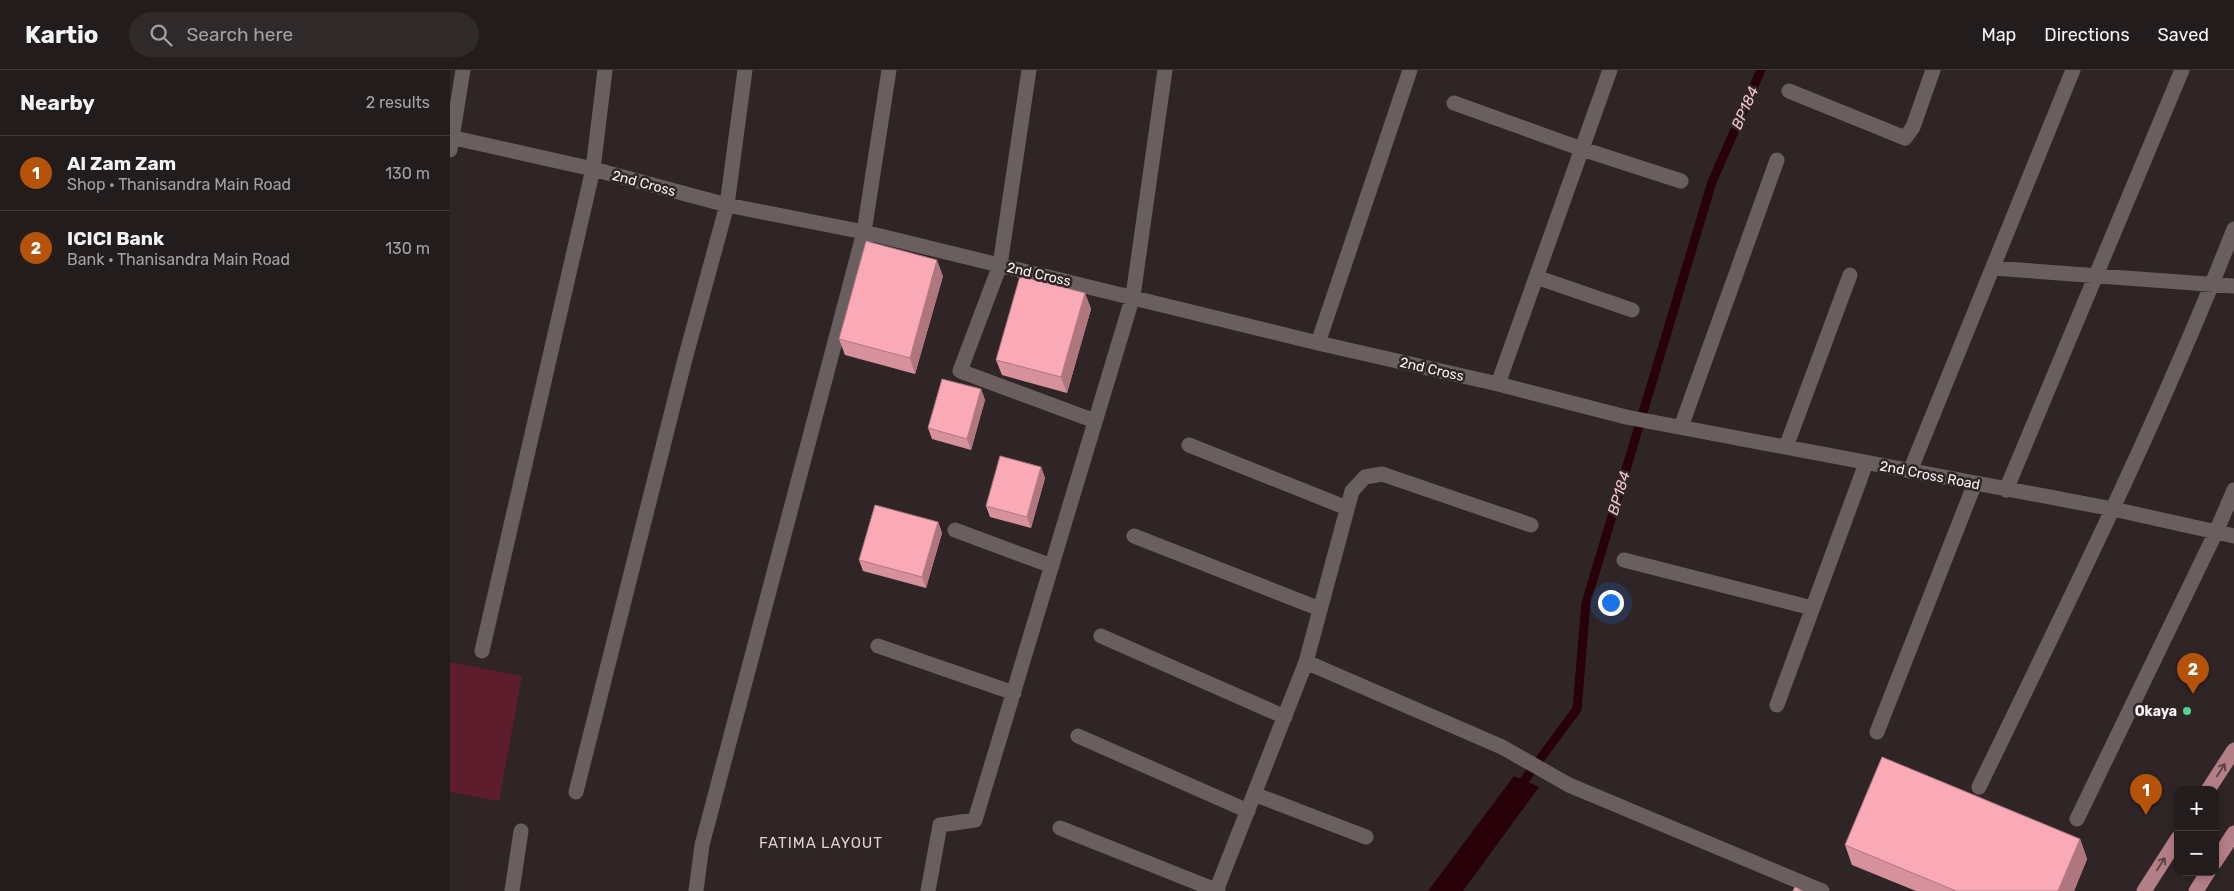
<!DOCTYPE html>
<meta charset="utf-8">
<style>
:root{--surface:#231c1c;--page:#2f2929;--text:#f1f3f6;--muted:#a3a1a3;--line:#403a3b;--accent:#b45309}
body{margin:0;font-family:Rubik,sans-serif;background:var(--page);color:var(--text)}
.controls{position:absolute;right:15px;bottom:15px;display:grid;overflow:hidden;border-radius:10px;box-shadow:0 2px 8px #0003}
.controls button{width:45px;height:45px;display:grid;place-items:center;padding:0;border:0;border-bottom:1px solid var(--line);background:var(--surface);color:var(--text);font:25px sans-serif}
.you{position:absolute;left:1160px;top:532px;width:18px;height:18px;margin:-12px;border:4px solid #fff;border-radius:50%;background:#1a73e8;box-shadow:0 0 0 8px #1a73e833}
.badge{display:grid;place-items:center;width:32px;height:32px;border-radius:50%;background:var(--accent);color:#fff;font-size:16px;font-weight:700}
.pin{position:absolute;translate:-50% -41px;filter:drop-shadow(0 1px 2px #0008)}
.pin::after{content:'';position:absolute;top:26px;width:18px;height:15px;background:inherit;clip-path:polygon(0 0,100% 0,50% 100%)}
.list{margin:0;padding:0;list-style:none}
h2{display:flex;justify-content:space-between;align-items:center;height:65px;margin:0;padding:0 20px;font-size:21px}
h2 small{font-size:16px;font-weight:400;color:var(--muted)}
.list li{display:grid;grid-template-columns:32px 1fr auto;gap:15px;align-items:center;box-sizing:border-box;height:75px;padding:0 20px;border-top:1px solid var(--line)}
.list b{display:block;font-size:19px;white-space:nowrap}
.list p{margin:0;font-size:16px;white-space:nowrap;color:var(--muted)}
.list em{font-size:16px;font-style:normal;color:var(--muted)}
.icon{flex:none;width:28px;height:28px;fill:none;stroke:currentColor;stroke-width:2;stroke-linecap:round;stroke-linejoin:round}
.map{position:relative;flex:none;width:1784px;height:821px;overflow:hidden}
header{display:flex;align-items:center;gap:30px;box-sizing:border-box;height:70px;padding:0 25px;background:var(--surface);border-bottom:1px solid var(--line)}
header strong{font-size:24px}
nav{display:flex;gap:28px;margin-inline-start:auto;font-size:18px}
.search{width:350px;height:45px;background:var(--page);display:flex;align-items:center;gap:12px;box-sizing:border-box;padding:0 18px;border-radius:28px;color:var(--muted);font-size:19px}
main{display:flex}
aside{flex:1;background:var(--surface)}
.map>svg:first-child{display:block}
.pitch{fill:#5d1d2d}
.water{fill:#270008}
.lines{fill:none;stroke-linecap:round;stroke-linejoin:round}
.stream{stroke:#270008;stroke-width:9}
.minor{stroke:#6a5f60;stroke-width:15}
.major{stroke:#b47e87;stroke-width:15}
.wall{fill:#d7919d}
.shaded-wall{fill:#af767f}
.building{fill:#faa9b6;stroke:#af767f}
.oneway{stroke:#5e4448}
.poi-dot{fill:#54d395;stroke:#2f2526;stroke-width:2}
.labels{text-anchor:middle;stroke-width:5;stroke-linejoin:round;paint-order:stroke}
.street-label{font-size:14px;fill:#f9f2f3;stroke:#2f2526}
.poi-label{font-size:14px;font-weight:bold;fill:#f9f2f3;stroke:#2f2526;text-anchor:end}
.water-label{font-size:15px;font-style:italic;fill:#f1c5cb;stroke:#2f2526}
.neighbourhood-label{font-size:15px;letter-spacing:1px;fill:#dfd2d3;stroke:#2f2526}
</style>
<header>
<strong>Kartio</strong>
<div class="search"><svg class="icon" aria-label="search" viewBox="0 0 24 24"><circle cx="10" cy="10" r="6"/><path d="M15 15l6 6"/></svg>Search here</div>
<nav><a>Map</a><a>Directions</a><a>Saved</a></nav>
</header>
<main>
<aside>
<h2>Nearby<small>2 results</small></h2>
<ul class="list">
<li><span class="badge">1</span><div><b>Al Zam Zam</b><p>Shop · Thanisandra Main Road</p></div><em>130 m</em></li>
<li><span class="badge">2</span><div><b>ICICI Bank</b><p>Bank · Thanisandra Main Road</p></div><em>130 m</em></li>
</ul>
</aside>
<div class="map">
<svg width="1784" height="821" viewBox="0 0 1784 821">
<rect width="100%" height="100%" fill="#2f2526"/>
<path class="pitch" d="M 0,592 L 72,606 L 49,731 L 0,722 Z"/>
<path class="water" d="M 1064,706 L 1089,717 L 1013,821 L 978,821 Z"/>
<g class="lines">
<path class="stream" d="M 1068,719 L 1127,639 L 1136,533 L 1262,112 L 1311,0"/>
<path class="minor" d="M 579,0 L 550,195 L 510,301 L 645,351
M 1339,21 L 1455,68 L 1463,57 L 1483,0
M 1004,33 L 1132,79 L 1231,111
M 0,67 L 143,99 L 277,135 L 414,162 L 868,273 L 1048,314 L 1176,347 L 1663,439 L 1784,466
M 0,80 L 13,0
M 1543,198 L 1784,216
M 1086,207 L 1182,240
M 868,273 L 960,0
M 1048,314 L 1160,0
M 1231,357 L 1327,90
M 739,375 L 897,438
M 1336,377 L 1400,205
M 1460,401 L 1623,0
M 1556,420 L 1732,0
M 505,460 L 602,496
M 684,466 L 870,539
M 1174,490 L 1362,538
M 651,566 L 835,647
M 428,576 L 564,623
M 32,581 L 143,99 L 155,0
M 856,592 L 902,421 L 915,407 L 932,404 L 1081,455
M 1327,635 L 1416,393
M 1427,662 L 1525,413
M 628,666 L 798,741
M 1529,717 C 1618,533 1709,350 1784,159
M 126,722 L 235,289 L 277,135 L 295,0
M 804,724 L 916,767
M 1627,749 L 1766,462 L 1784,420
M 610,758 L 768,821
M 62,821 L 71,761
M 246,821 L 252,775 L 414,162 L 439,0
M 478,821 L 490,755 L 525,750 L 683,226 L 715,0
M 766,821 L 856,592 L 1052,677 L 1119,715 L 1372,821"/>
<path class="major" d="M 1758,720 L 1784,680
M 1765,792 L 1784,763
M 1694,821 L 1728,768
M 1746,821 L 1758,802"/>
</g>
<path class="wall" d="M 493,206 L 465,304 L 395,285 L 389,269 Z
M 635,223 L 641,239 L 617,323 L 552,305 L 546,290 Z
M 531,319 L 535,330 L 521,380 L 482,369 L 478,358 Z
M 591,397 L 595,408 L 581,458 L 540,447 L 536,436 Z
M 488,452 L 492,463 L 476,518 L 413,501 L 409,490 Z
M 1630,769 L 1637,789 L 1624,821 L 1466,821 L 1402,795 L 1395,775 Z"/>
<path class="shaded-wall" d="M 487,190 L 493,206 L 465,304 L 460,288 Z
M 635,223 L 641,239 L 617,323 L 611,307 Z
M 531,319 L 535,330 L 521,380 L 517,369 Z
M 591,397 L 595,408 L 581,458 L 577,447 Z
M 488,452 L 492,463 L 476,518 L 472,507 Z
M 1630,769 L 1637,789 L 1624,821 L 1608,821 Z"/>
<path class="building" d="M 416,171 L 487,190 L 460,288 L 389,269 Z
M 570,206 L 635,223 L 611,307 L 546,290 Z
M 492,309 L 531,319 L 517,369 L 478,358 Z
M 550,386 L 591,397 L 577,447 L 536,436 Z
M 425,435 L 488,452 L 472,507 L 409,490 Z
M 1432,687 L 1630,769 L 1608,821 L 1506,821 L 1395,775 Z
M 1345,817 L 1353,821 L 1343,821 Z"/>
<defs><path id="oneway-shaft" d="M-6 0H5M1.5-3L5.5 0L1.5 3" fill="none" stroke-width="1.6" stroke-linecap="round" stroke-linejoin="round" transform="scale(1.25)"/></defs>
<g class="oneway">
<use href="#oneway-shaft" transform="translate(1771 700) rotate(-57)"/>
<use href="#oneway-shaft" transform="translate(1711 794) rotate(-57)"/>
</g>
<circle class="poi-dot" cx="1737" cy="641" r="5"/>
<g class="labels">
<g class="street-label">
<text transform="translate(194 113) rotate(15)" y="5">2nd Cross</text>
<text transform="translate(589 204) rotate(13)" y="5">2nd Cross</text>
<text transform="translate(982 299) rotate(13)" y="5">2nd Cross</text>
<text transform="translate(1480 405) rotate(11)" y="5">2nd Cross Road</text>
</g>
<g class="poi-label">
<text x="1727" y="646">Okaya</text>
</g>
<g class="water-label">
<text transform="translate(1295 38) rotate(-66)" y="5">BP184</text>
<text transform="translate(1169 423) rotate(-73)" y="5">BP184</text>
</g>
<g class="neighbourhood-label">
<text x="371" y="778">FATIMA LAYOUT</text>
</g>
</g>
</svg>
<div class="controls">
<button>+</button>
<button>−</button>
</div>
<div class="you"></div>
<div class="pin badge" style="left:1696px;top:745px">1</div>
<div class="pin badge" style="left:1743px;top:624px">2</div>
</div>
</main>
